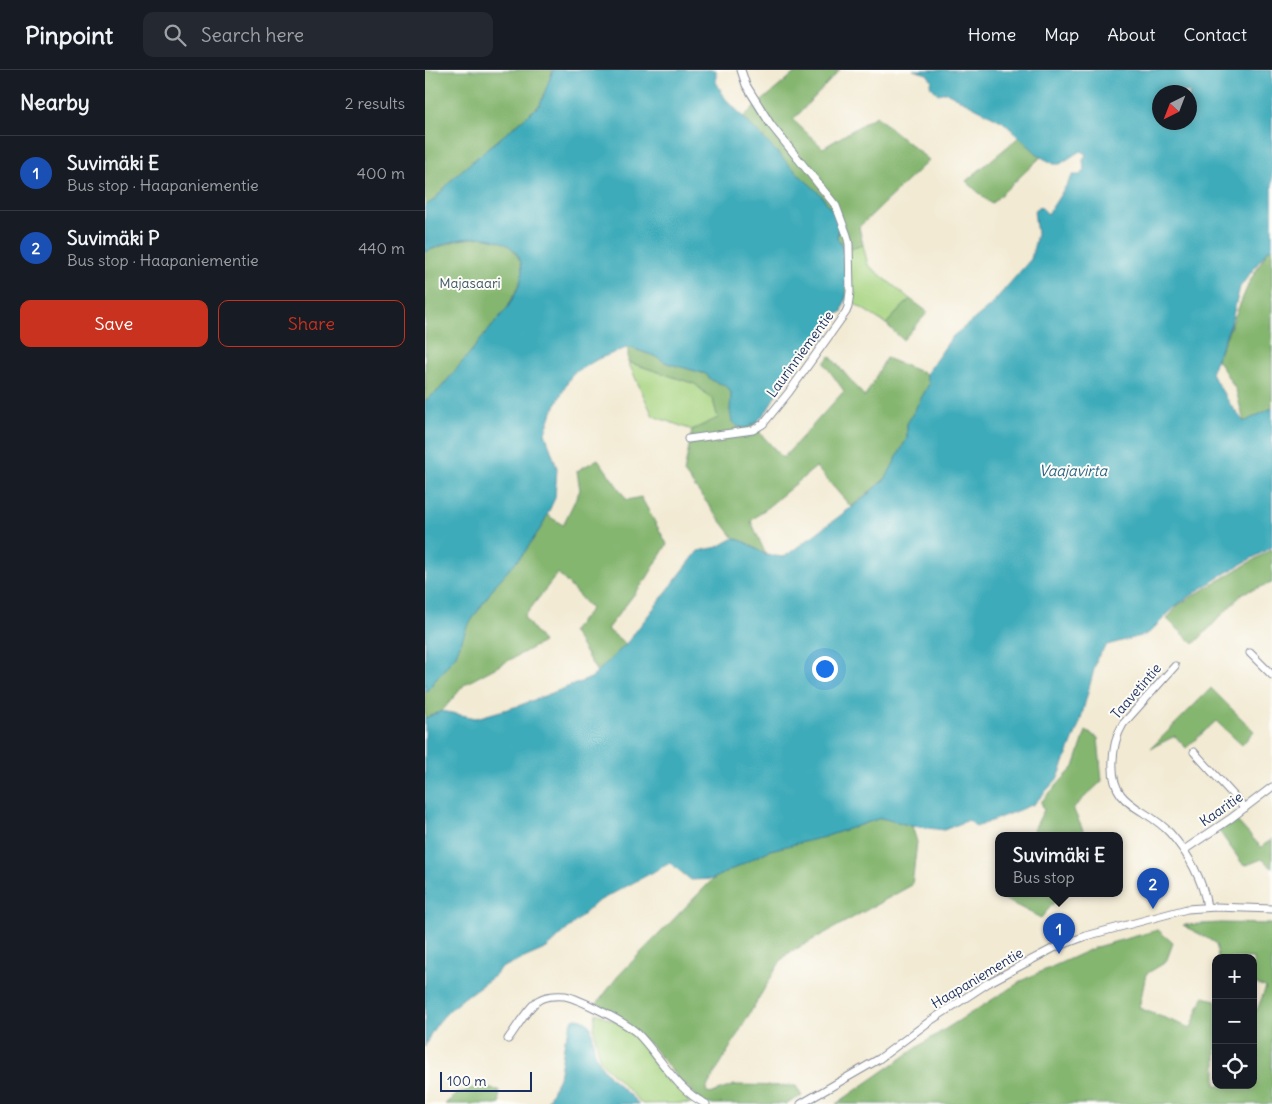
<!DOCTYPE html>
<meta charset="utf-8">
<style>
:root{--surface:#171b24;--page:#242831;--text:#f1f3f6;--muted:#9ea1a6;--line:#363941;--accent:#c8321e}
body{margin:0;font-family:Delius,sans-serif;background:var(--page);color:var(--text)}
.controls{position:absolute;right:15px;bottom:15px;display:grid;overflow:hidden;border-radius:10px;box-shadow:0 2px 8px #0003}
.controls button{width:45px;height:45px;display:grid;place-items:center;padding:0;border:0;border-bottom:1px solid var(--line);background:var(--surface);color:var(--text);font:25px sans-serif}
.compass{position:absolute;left:727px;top:15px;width:45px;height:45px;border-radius:50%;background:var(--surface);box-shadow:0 2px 8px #0003;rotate:222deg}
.scale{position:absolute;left:15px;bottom:12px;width:92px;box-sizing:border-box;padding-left:5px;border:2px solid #1b2f5e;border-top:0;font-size:14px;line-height:18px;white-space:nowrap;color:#1b2f5e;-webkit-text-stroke:4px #fdfcf7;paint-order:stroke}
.you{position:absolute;left:399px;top:598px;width:18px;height:18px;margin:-12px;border:4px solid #fff;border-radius:50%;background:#1a73e8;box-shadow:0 0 0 8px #1a73e833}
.badge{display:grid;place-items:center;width:32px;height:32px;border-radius:50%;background:var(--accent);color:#fff;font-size:16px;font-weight:700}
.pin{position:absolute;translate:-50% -41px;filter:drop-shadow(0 1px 2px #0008)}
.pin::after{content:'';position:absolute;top:26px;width:18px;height:15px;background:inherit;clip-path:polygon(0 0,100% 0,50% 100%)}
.popup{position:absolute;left:570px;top:762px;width:128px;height:65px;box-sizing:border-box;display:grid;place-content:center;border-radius:10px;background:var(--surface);filter:drop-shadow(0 1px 4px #0005);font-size:16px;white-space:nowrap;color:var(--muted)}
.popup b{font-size:19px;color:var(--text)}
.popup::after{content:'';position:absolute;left:50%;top:100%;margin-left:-10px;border:10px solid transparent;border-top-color:var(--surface)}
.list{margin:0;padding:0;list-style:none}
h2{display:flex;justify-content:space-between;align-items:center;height:65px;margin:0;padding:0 20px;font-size:21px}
h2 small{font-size:16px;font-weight:400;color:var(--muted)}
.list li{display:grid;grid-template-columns:32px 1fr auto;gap:15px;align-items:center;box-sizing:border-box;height:75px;padding:0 20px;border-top:1px solid var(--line)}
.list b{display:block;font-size:19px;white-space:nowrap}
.list p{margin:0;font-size:16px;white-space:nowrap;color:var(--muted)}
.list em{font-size:16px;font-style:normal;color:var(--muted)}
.actions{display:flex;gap:10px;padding:15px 20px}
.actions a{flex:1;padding:11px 0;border:1px solid var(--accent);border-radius:10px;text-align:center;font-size:18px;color:var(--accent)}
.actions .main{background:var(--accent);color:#fff}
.icon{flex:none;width:28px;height:28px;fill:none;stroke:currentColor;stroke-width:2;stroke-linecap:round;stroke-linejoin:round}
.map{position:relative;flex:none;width:847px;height:1034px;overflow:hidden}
header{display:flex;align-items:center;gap:30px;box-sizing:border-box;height:70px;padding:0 25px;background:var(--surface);border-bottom:1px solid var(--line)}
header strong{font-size:24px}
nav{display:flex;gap:28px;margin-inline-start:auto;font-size:18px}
.search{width:350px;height:45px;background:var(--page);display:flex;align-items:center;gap:12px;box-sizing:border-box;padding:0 18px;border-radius:10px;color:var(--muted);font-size:19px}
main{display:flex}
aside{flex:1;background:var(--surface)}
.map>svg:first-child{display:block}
.green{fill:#a7d481;stroke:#618270}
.forest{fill:#85b66f;stroke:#507266}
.water{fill:#3dabba;stroke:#2c6d8c;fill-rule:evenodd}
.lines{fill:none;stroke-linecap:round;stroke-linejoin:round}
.minor-casing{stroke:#868c98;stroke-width:9}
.minor{stroke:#fff;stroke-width:7}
.labels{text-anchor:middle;stroke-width:4;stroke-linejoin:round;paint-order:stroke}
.park-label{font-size:14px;fill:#3e5867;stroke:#fdfcf7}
.street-label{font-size:14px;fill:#1b2f5e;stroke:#fdfcf7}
.water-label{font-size:15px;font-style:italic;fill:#296183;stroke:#fdfcf7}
</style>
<header>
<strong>Pinpoint</strong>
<div class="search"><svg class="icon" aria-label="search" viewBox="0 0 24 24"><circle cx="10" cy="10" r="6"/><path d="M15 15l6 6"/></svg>Search here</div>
<nav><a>Home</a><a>Map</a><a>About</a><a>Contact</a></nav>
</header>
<main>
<aside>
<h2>Nearby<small>2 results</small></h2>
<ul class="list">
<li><span class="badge" style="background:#1a4fb4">1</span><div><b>Suvimäki E</b><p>Bus stop · Haapaniementie</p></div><em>400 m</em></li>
<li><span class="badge" style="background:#1a4fb4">2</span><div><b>Suvimäki P</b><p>Bus stop · Haapaniementie</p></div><em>440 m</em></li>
</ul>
<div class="actions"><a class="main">Save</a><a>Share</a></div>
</aside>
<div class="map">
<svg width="847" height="1034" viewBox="0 0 847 1034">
<rect width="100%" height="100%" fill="#fdfcf7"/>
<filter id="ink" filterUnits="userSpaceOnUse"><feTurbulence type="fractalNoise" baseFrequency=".02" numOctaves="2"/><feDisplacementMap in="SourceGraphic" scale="10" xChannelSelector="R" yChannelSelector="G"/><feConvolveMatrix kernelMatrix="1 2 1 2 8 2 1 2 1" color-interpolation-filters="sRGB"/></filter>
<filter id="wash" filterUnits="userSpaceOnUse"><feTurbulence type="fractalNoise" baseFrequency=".0096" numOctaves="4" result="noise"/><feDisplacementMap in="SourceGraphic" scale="20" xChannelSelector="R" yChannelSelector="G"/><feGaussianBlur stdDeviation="1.12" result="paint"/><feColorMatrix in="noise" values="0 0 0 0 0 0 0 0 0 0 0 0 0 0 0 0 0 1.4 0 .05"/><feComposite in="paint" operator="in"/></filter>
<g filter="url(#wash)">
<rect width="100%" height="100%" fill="#f2ead3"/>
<path class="green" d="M 438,175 L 443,195 L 485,229 L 461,254 L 421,228 L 419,181 Z
M 203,292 L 270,314 L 288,330 L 293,348 L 267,360 L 228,346 Z
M 171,943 L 193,953 L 221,977 L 232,995 L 271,1033 L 217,1034 L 175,991 L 169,959 Z"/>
<path class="forest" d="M 0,0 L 128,0 L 115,35 L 30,106 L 9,130 L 0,136 Z
M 373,0 L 415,0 L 368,50 L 398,78 L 451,46 L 504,90 L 434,157 L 438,175 L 419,181 L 416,173 L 412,168 L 415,152 L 396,125 L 364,95 L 318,47 Z
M 594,67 L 616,87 L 566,134 L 541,111 Z
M 58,167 L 78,172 L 87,178 L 96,192 L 97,203 L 96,210 L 83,237 L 14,320 L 0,331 L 0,182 L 33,170 Z
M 847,177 L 847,338 L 819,352 L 811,320 L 792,289 L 824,213 L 843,180 Z
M 485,229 L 503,242 L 478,270 L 461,254 Z
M 203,277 L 232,287 L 242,293 L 281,304 L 286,310 L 297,314 L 303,318 L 306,323 L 305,341 L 322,358 L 333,351 L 335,363 L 358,388 L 419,321 L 399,293 L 405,286 L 440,327 L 461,288 L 501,304 L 504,314 L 482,354 L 482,368 L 461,408 L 426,437 L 391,397 L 326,451 L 341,485 L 320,472 L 309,468 L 259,403 L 267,360 L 293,348 L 288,330 L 270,314 L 203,292 Z
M 173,389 L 202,430 L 216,427 L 242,474 L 222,508 L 182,559 L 201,574 L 172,602 L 147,561 L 166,539 L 133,503 L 99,547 L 118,572 L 40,614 L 17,641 L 0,648 L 0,623 L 31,585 L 42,557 L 71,514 L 99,483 L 117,456 L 122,445 L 138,455 L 155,420 L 152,401 Z
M 847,479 L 847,513 L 818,523 L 769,574 L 742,549 L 753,535 Z
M 786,618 L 829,661 L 817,675 L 791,651 L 761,678 L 750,666 L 726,678 Z
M 661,661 L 673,668 L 677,711 L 648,738 L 660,765 L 606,765 L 619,740 L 616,732 L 649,697 Z
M 456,748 L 487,756 L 492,772 L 487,815 L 362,884 L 355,892 L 283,1015 L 281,1021 L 285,1024 L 309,1015 L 371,1016 L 377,1026 L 361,1034 L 272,1034 L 271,1025 L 254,1010 L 226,975 L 171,935 L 193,906 L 288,809 L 345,780 L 399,767 Z
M 811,750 L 836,777 L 847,769 L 847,798 L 837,789 L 819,796 L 794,761 Z
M 575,823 L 637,823 L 616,848 L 573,826 Z
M 796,853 L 847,854 L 847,1034 L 411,1034 L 503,970 L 600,909 L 671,877 L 733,860 L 748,873 L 741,892 L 721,904 L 714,938 L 766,958 L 778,927 L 791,930 L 791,1015 L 828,1015 L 828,939 L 832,940 L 841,917 L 828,913 L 828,888 L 793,888 L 791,873 L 758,855 Z
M 50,1017 L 74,1020 L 75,1034 L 20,1034 L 32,1024 Z"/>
<path class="water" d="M 128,0 L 291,0 L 291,12 L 300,28 L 364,95 L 396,125 L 415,152 L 412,168 C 422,178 422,212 421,226 C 420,232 418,237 417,242 L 408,246 L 402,254 L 403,259 L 398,264 L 399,268 L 387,277 L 358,311 L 343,339 L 333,351 L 322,358 L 313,357 L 307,352 L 305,341 L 306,323 L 303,318 L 297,314 L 286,310 L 281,304 L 242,293 L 232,287 L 204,277 L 173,289 L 147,304 L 127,342 L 120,363 L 132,398 L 130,428 L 117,456 L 99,483 L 71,514 L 42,557 L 31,585 L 0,623 L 0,331 L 14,320 L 83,237 C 89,227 97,213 97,201 C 97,174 67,165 45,168 C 29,169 14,176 0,182 L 0,136 L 9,130 L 30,106 L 115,35 Z
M 488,0 L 847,0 L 847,177 L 843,180 L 815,217 L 806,253 L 786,303 L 805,334 L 819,352 L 847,338 L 847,477 L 797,505 L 753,534 L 723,564 L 682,575 L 672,588 L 655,652 L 633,708 L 609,734 L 551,757 L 544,750 L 519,760 L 487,756 L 456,748 L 399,767 L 345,780 L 288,809 L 266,810 L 245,793 L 172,832 L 122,878 L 74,899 L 71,905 C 43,925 11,944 0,977 L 0,648 L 17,641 L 51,648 L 93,636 L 166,608 L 201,574 L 273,481 L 293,477 L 309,468 L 320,472 L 341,485 L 359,487 L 435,431 L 461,408 L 482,368 L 482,354 L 504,314 L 501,304 L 527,267 L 564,237 L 606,189 L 612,164 L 609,141 L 615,136 L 623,144 L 648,105 L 655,105 L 659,100 L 658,90 L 661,84 L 655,81 L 635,94 L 629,94 L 616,87 L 578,52 L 521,22 L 513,24 L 505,16 L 507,11 L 502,4 ZM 764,22 L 764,52 L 734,52 L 734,22 Z
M 151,948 C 174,950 164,971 172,988 C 180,1006 200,1020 214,1034 L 121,1034 L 134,1008 L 140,970 L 148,949 Z"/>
</g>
<g filter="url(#ink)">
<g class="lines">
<g class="minor-casing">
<path id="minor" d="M 263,369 L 328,360 L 338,354 L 364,322 L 421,242 L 423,237 L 425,222 L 424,174 L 422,165 L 411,136 L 346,55 L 321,15 L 316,0
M 825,583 L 847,605
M 750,596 L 698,654 C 691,666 689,676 688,690 C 685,739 720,735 745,763 C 763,783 778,810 782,837
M 769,682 L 820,738
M 759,780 L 805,749 L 847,717
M 83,969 C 92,957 100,942 111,932 C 118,926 131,925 140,926 C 155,929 200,952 212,963 C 235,986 250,1019 281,1034
M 376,1034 L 454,989 L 505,951 L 563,913 L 629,878 L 661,866 L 762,839 L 791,837 L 847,839"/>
</g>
<use href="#minor" class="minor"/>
</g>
</g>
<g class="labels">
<g class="park-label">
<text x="45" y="218">Majasaari</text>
</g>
<g class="street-label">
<text transform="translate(375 284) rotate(-54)" y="5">Laurinniementie</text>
<text transform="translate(711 621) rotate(-49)" y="5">Taavetintie</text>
<text transform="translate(796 739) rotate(-35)" y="5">Kaaritie</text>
<text transform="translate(552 908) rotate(-31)" y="5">Haapaniementie</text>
</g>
<g class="water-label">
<text x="648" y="406">Vaajavirta</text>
</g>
</g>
</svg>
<div class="controls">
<button>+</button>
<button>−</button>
<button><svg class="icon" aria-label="locate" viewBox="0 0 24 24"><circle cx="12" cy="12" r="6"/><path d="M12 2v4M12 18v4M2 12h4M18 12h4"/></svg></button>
</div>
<svg class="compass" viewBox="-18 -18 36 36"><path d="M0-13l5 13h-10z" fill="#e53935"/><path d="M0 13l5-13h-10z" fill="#9ea1a6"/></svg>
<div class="scale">100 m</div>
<div class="you"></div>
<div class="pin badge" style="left:634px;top:884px;background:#1a4fb4">1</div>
<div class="popup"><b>Suvimäki E</b>Bus stop</div>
<div class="pin badge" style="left:728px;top:839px;background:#1a4fb4">2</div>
</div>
</main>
